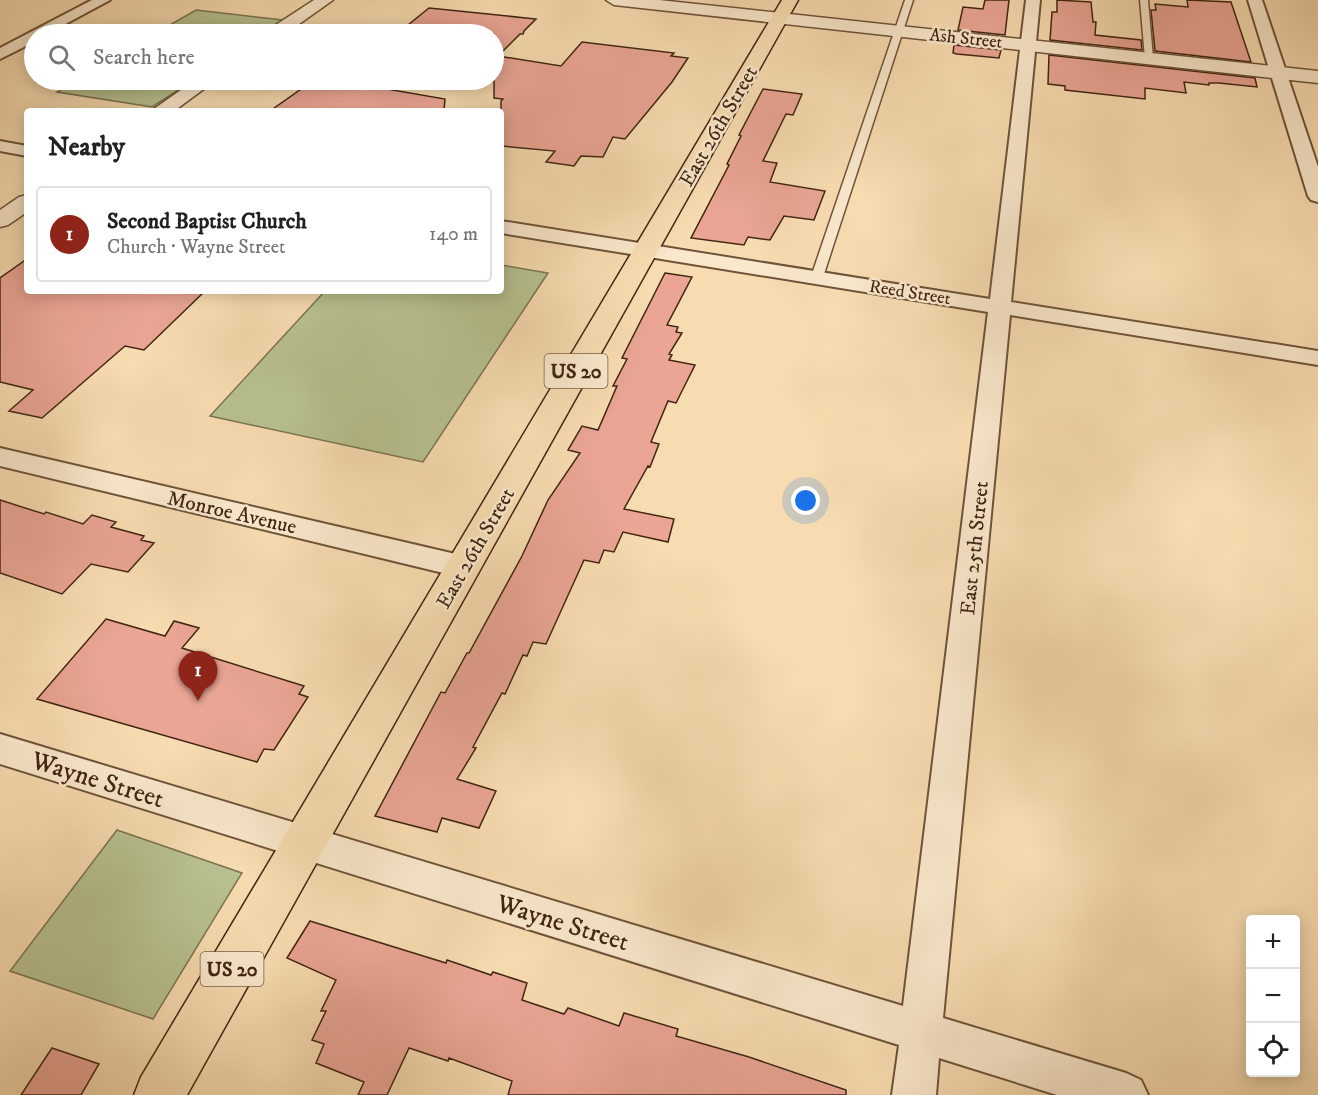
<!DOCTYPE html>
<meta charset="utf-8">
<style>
:root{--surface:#fff;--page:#f6f6f6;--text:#222;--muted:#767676;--line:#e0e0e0;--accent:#8f2418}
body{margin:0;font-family:"IM FELL DW Pica",serif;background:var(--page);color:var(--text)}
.controls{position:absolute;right:18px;bottom:18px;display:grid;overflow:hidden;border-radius:6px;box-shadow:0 3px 15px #0003}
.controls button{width:54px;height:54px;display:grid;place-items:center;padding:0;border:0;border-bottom:2px solid var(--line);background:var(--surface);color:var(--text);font:30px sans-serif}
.you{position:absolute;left:806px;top:501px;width:21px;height:21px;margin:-15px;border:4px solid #fff;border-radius:50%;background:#1a73e8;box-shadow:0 0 0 9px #1a73e833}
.badge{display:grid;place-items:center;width:39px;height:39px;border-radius:50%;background:var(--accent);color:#fff;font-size:20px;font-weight:700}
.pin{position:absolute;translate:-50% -50px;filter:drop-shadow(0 2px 3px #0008)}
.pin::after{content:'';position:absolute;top:32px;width:21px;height:18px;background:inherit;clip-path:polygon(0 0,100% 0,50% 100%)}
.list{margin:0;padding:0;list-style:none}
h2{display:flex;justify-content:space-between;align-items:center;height:78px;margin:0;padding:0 24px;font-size:26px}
h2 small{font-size:20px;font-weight:400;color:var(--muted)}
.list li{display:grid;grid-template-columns:39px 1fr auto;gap:18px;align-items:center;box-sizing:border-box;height:96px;margin:0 12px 12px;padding:0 12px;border:2px solid var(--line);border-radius:6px}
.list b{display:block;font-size:22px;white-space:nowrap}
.list p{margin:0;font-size:20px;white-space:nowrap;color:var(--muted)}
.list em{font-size:20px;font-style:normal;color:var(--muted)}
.icon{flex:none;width:33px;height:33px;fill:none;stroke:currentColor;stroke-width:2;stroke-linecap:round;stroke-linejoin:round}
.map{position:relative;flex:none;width:1318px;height:1095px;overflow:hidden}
.search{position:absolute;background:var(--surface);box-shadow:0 3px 15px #0003;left:24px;top:24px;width:480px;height:66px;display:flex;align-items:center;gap:15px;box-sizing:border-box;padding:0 21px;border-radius:33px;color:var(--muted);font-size:22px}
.panel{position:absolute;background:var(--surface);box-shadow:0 3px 15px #0003;left:24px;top:108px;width:480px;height:186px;border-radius:6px}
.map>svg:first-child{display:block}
.green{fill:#b8c290;stroke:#7c7452;stroke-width:1.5}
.building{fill:#eaa594;stroke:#412513;stroke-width:1.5}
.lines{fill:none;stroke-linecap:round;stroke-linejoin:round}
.service-casing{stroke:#6f533a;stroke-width:3}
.minor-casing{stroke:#6f533a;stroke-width:4}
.tertiary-casing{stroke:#6f533a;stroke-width:3}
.primary-casing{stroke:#412513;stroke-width:3}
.service{fill:#fae8cc;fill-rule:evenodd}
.minor{fill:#fae8cc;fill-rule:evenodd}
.tertiary{fill:#fae8cc;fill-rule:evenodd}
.primary{fill:#f8dcb1;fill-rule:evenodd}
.labels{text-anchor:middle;stroke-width:5;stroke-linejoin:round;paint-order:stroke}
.far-street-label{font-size:18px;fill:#412513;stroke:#fae8cc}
.shield{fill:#fae8cc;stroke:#78604a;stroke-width:1.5}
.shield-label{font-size:20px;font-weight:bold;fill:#412513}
.street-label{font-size:21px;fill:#412513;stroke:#fae8cc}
.near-street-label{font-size:26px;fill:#412513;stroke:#fae8cc}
</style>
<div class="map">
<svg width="1318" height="1095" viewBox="0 0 1318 1095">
<rect width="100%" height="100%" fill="#f8dcb1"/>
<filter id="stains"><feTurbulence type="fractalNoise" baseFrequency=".00333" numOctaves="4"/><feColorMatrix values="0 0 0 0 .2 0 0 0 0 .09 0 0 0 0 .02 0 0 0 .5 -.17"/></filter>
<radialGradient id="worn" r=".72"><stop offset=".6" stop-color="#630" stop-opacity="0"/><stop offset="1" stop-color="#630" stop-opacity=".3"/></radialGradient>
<path class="green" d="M 196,10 L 283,20 L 261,34 L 233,34 L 168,26 Z
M 79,80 L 194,80 L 152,107 L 57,92 Z
M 501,265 L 548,273 L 423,462 L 210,416 L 325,291 L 501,291 Z
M 117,830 L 242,873 L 153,1019 L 10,971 Z"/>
<path class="building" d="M 985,0 L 1009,0 L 1005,35 L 958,30 L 963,7 L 983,9 Z
M 1057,0 L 1091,2 L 1093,22 L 1096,22 L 1095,35 L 1141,40 L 1142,50 L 1050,40 L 1052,12 L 1057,12 Z
M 1187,0 L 1231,2 L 1251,62 L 1155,51 L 1151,10 L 1156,10 L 1155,4 L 1188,7 Z
M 429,8 L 536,19 L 524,31 L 523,34 L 520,34 L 498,56 L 561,66 L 582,42 L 674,53 L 671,56 L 688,58 L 672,82 L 625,139 L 613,137 L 603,157 L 581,156 L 574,166 L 546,162 L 555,151 L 501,146 L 501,101 L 503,99 L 494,98 L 494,34 L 397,34 Z
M 954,45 L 1001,50 L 999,58 L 957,54 L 953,53 Z
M 1049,55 L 1255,78 L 1257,87 L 1219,83 L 1209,83 L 1209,85 L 1184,82 L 1186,93 L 1145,88 L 1145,99 L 1065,90 L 1065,86 L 1048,84 Z
M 314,80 L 335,80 L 445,99 L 444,111 L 270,111 Z
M 763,89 L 802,94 L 793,115 L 786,114 L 763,161 L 777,163 L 770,182 L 825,191 L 814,220 L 784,216 L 770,240 L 748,237 L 744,245 L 691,238 L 729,165 L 727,164 L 741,136 L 739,135 Z
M 27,259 L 27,291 L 205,291 L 144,350 L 125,346 L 42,418 L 9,411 L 33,390 L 0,382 L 0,278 Z
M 665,273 L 692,277 L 667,325 L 678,327 L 676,332 L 682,333 L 669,354 L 672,355 L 669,360 L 695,365 L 676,403 L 668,401 L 651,442 L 659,444 L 650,467 L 648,466 L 624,509 L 674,519 L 668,542 L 623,532 L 614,552 L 604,550 L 599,563 L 584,560 L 546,644 L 533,642 L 527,656 L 523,655 L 505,694 L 502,693 L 473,747 L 476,748 L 457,779 L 496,791 L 479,828 L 442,818 L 437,832 L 375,816 L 441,692 L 445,693 L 467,653 L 469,653 L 522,556 L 548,500 L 580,453 L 568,450 L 582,426 L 598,430 L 617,386 L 613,386 L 627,359 L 622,358 Z
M 0,500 L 44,514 L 46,512 L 83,524 L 92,515 L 116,522 L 111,527 L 144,536 L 141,540 L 154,543 L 128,572 L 91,564 L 62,594 L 0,573 Z
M 106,619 L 165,636 L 174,621 L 199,628 L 182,648 L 304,686 L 299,694 L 308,697 L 274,750 L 264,749 L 257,762 L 37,699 Z
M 310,921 L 446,963 L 447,960 L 491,975 L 493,972 L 527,983 L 522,1000 L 564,1014 L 568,1008 L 619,1026 L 624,1013 L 678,1029 L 676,1036 L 749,1057 L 846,1090 L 846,1095 L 508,1095 L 512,1081 L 449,1058 L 448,1061 L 409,1048 L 387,1095 L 358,1095 L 364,1082 L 316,1063 L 324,1044 L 312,1040 L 326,1011 L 321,1011 L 336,980 L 287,958 Z
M 52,1048 L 99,1064 L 81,1095 L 21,1095 Z"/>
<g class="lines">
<g class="service-casing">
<path id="service" d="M 905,0 L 913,0 L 823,277 L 817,280 L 813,279 L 811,277 Z
M 1140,0 L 1148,0 L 1153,58 L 1149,60 L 1145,58 Z"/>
</g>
<g class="minor-casing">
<path id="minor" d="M 92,0 L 110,0 L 47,34 L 34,34 L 34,42 L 0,59 L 0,48 Z
M 1026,0 L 1040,0 L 1011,302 L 1318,351 L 1318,365 L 1010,315 L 943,1018 L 1126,1073 L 1141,1080 L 1148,1095 L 1057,1095 L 939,1058 L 936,1095 L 892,1095 L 899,1045 L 0,764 L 0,734 L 903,1006 L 988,312 L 501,233 L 501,221 L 990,299 Z
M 1248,0 L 1262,0 L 1318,167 L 1318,202 L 1311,200 L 1308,196 Z
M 0,141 L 27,146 L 27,156 L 0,151 Z
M 0,448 L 464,556 L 474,559 L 479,567 L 474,575 L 464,578 L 0,466 Z"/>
</g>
<g class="tertiary-casing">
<path id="tertiary" d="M 314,0 L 333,0 L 285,34 L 266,34 L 268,30 Z
M 606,0 L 659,0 L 1318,71 L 1318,83 L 614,5 Z
M 195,80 L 216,80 L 174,111 L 151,111 Z
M 27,195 L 27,212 L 8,225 L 0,227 L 0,210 L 19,197 Z"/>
</g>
<g class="primary-casing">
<path id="primary" d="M 782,0 L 798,0 L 187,1095 L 134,1095 L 141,1077 Z"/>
</g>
<use href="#service" class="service"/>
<use href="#minor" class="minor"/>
<use href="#tertiary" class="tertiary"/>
<use href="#primary" class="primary"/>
</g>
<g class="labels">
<g class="far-street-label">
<text transform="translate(966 38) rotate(6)" y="6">Ash Street</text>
<text transform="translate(910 292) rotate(9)" y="6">Reed Street</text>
</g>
<g class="shield">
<rect x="544.5" y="354" width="63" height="34" rx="4.5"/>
<rect x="200.5" y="952" width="63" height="34" rx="4.5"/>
</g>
<g class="shield-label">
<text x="576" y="378">US 20</text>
<text x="232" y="976">US 20</text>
</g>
<g class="street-label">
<text transform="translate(718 126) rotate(-60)" y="7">East 26th Street</text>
<text transform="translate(232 512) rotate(13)" y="7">Monroe Avenue</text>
<text transform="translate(475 548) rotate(-60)" y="7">East 26th Street</text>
<text transform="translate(974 548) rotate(-84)" y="7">East 25th Street</text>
</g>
<g class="near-street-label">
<text transform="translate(98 779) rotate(17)" y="9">Wayne Street</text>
<text transform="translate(563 922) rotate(17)" y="9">Wayne Street</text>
</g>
</g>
<rect width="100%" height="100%" filter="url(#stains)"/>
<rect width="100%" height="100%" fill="url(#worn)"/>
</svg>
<div class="controls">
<button>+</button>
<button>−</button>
<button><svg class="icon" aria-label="locate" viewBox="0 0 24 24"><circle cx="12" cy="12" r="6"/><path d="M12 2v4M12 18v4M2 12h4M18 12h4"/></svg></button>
</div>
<div class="you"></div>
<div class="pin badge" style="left:198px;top:701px">1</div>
<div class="search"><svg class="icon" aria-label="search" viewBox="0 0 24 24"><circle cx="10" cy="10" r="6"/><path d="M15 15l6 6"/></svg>Search here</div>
<section class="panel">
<h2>Nearby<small></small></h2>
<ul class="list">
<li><span class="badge">1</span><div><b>Second Baptist Church</b><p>Church · Wayne Street</p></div><em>140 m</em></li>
</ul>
</section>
</div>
